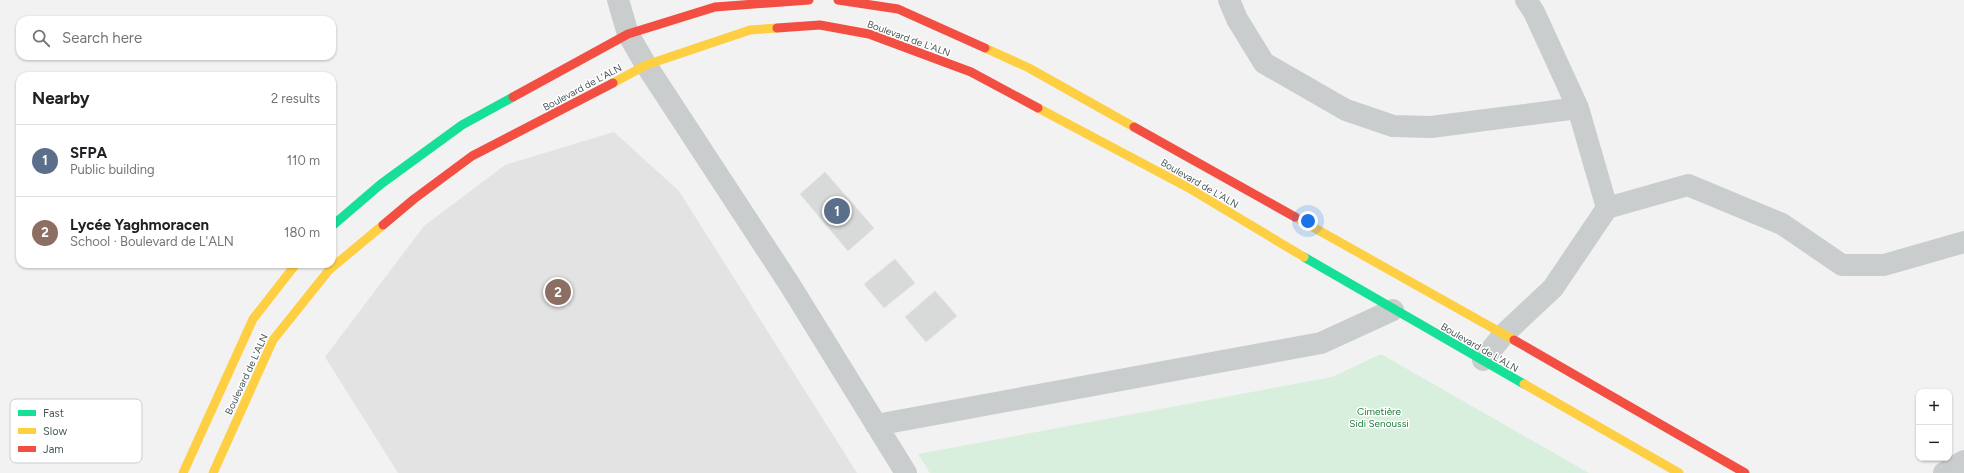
<!DOCTYPE html>
<meta charset="utf-8">
<style>
:root{--surface:#fff;--page:#f6f6f6;--text:#202124;--muted:#757577;--line:#e0e0e0;--accent:#858e91}
body{margin:0;font-family:Figtree,sans-serif;background:var(--page);color:var(--text)}
.controls{position:absolute;right:12px;bottom:12px;display:grid;overflow:hidden;border-radius:8px;box-shadow:0 1px 3px #0004}
.controls button{width:36px;height:36px;display:grid;place-items:center;padding:0;border:0;border-bottom:1px solid var(--line);background:var(--surface);color:var(--text);font:20px sans-serif}
.you{position:absolute;left:1308px;top:221px;width:14px;height:14px;margin:-10px;border:3px solid #fff;border-radius:50%;background:#1a73e8;box-shadow:0 0 0 6px #1a73e833}
.badge{display:grid;place-items:center;width:26px;height:26px;border-radius:50%;background:var(--accent);color:#fff;font-size:13px;font-weight:700}
.pin{position:absolute;translate:-50% -50%;border:2px solid #fff;box-shadow:0 1px 4px #0006}
.list{margin:0;padding:0;list-style:none}
h2{display:flex;justify-content:space-between;align-items:center;height:52px;margin:0;padding:0 16px;font-size:17px}
h2 small{font-size:13px;font-weight:400;color:var(--muted)}
.list li{display:grid;grid-template-columns:26px 1fr auto;gap:12px;align-items:center;box-sizing:border-box;height:72px;padding:0 16px;border-top:1px solid var(--line)}
.list b{display:block;font-size:15px;white-space:nowrap}
.list p{margin:0;font-size:13px;white-space:nowrap;color:var(--muted)}
.list em{font-size:13px;font-style:normal;color:var(--muted)}
.icon{flex:none;width:22px;height:22px;fill:none;stroke:currentColor;stroke-width:2;stroke-linecap:round;stroke-linejoin:round}
.map{position:relative;flex:none;width:1964px;height:473px;overflow:hidden}
.search{position:absolute;background:var(--surface);box-shadow:0 1px 3px #0004;left:16px;top:16px;width:320px;height:44px;display:flex;align-items:center;gap:10px;box-sizing:border-box;padding:0 14px;border-radius:12px;color:var(--muted);font-size:15px}
.panel{position:absolute;background:var(--surface);box-shadow:0 1px 3px #0004;left:16px;top:72px;width:320px;height:196px;border-radius:12px}
.map>svg:first-child{display:block}
.education{fill:#e4e3e4}
.green{fill:#d8efdd}
.building{fill:#d8dada;stroke:#e4e4e5}
.lines{fill:none;stroke-linecap:round;stroke-linejoin:round}
.street{stroke:#cacdce;stroke-width:22}
.fast{stroke:#16e098;stroke-width:9}
.slow{stroke:#ffcf43;stroke-width:9}
.jam{stroke:#f24e42;stroke-width:9}
.labels{text-anchor:middle;stroke-width:3;stroke-linejoin:round;paint-order:stroke}
.street-label{font-size:10px;fill:#4a585d;stroke:#fff}
.park-label{font-size:10px;fill:#1e7b3b;stroke:#fff}
.key{fill:#fff;stroke:#c9cdce;stroke-width:1}
.key-label{font-size:11px;fill:#4a585d}
</style>
<div class="map">
<svg width="1964" height="473" viewBox="0 0 1964 473">
<rect width="100%" height="100%" fill="#f2f2f2"/>
<path class="education" d="M 614,132 L 679,191 L 857,473 L 398,473 L 325,357 L 424,226 L 505,165 Z"/>
<path class="green" d="M 1381,354 L 1589,473 L 930,473 L 918,454 L 1332,377 Z"/>
<path class="building" d="M 825,172 L 874,228 L 848,251 L 800,194 Z
M 895,259 L 915,283 L 884,308 L 864,284 Z
M 935,291 L 957,316 L 926,342 L 905,317 Z"/>
<g class="lines">
<path class="street" d="M 618,0 L 628,34 L 646,65 L 790,285 L 906,473
M 1229,0 L 1237,19 L 1264,63 L 1346,110 L 1393,126 L 1431,127 L 1578,108
M 1607,208 L 1688,185 L 1782,224 L 1842,265 L 1884,265 L 1964,242
M 1483,360 L 1504,334 L 1553,288 L 1607,208 L 1578,108 L 1534,12 L 1526,0
M 876,425 L 1321,343 L 1393,310
M 1944,473 L 1964,461"/>
<path class="fast" d="M 332,226 L 381,184 L 462,125 L 513,97
M 1304,257 L 1524,384"/>
<path class="slow" d="M 985,48 L 1029,68 L 1134,127
M 613,83 L 646,65 L 750,30 L 777,28
M 1038,108 L 1187,187 L 1304,257
M 1295,217 L 1514,340
M 1524,384 L 1679,473
M 183,473 L 253,319 L 296,264
M 213,473 L 273,340 L 329,270 L 383,225"/>
<path class="jam" d="M 838,0 L 898,9 L 985,48
M 777,28 L 820,25 L 869,34 L 971,72 L 1038,108
M 513,97 L 628,34 L 715,7 L 809,0
M 1134,127 L 1295,217
M 383,225 L 414,199 L 472,156 L 613,83
M 1514,340 L 1745,473"/>
</g>
<g class="labels">
<g class="street-label">
<text transform="translate(909 38) rotate(20)" y="4">Boulevard de L'ALN</text>
<text transform="translate(582 87) rotate(-28)" y="4">Boulevard de L'ALN</text>
<text transform="translate(1200 183) rotate(30)" y="4">Boulevard de L'ALN</text>
<text transform="translate(1480 347) rotate(30)" y="4">Boulevard de L'ALN</text>
<text transform="translate(246 374) rotate(-65)" y="4">Boulevard de L'ALN</text>
</g>
<g class="park-label">
<text x="1379" y="415">Cimetière<tspan x="1379" dy="12">Sidi Senoussi</tspan></text>
</g>
</g>
<rect x="10" y="399" width="132" height="64" rx="6" class="key"/>
<rect x="18" y="410" width="18" height="6" fill="#16e098"/>
<rect x="18" y="428" width="18" height="6" fill="#ffcf43"/>
<rect x="18" y="446" width="18" height="6" fill="#f24e42"/>
<g class="key-label">
<text x="43" y="417">Fast</text>
<text x="43" y="435">Slow</text>
<text x="43" y="453">Jam</text>
</g>
</svg>
<div class="controls">
<button>+</button>
<button>−</button>
</div>
<div class="you"></div>
<div class="pin badge" style="left:837px;top:211px;background:#5c6f8a">1</div>
<div class="pin badge" style="left:558px;top:292px;background:#8d6e63">2</div>
<div class="search"><svg class="icon" aria-label="search" viewBox="0 0 24 24"><circle cx="10" cy="10" r="6"/><path d="M15 15l6 6"/></svg>Search here</div>
<section class="panel">
<h2>Nearby<small>2 results</small></h2>
<ul class="list">
<li><span class="badge" style="background:#5c6f8a">1</span><div><b>SFPA</b><p>Public building</p></div><em>110 m</em></li>
<li><span class="badge" style="background:#8d6e63">2</span><div><b>Lycée Yaghmoracen</b><p>School · Boulevard de L'ALN</p></div><em>180 m</em></li>
</ul>
</section>
</div>
